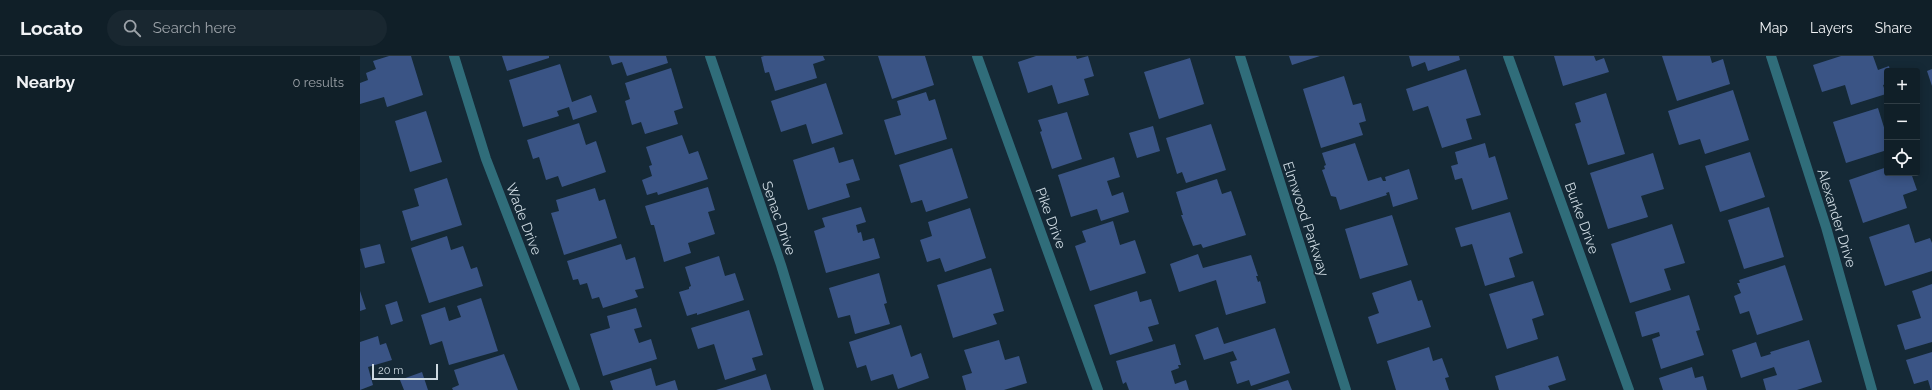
<!DOCTYPE html>
<meta charset="utf-8">
<style>
:root{--surface:#101f28;--page:#192730;--text:#f1f3f6;--muted:#9ca2a8;--line:#303d45}
body{margin:0;font-family:Raleway,sans-serif;background:var(--page);color:var(--text)}
.controls{position:absolute;right:12px;top:12px;display:grid;overflow:hidden;border-radius:4px;box-shadow:0 2px 10px #0003}
.controls button{width:36px;height:36px;display:grid;place-items:center;padding:0;border:0;border-bottom:1px solid var(--line);background:var(--surface);color:var(--text);font:20px sans-serif}
.scale{position:absolute;left:12px;bottom:10px;width:66px;box-sizing:border-box;padding-left:4px;border:2px solid #cdd9e1;border-top:0;font-size:11px;line-height:14px;white-space:nowrap;color:#cdd9e1;-webkit-text-stroke:3px #152936;paint-order:stroke}
.list{margin:0;padding:0;list-style:none}
h2{display:flex;justify-content:space-between;align-items:center;height:52px;margin:0;padding:0 16px;font-size:17px}
h2 small{font-size:13px;font-weight:400;color:var(--muted)}
.icon{flex:none;width:22px;height:22px;fill:none;stroke:currentColor;stroke-width:2;stroke-linecap:round;stroke-linejoin:round}
.map{position:relative;flex:none;width:1572px;height:334px;overflow:hidden}
header{display:flex;align-items:center;gap:24px;box-sizing:border-box;height:56px;padding:0 20px;background:var(--surface);border-bottom:1px solid var(--line)}
header strong{font-size:19px}
nav{display:flex;gap:22px;margin-inline-start:auto;font-size:14px}
.search{width:280px;height:36px;background:var(--page);display:flex;align-items:center;gap:10px;box-sizing:border-box;padding:0 14px;border-radius:22px;color:var(--muted);font-size:15px}
main{display:flex}
aside{flex:1;background:var(--surface)}
.map>svg:first-child{display:block}
.building{fill:#3a5485}
.lines{fill:none;stroke-linecap:round;stroke-linejoin:round}
.minor{stroke:#306d7a;stroke-width:10}
.labels{text-anchor:middle;stroke-width:3.5;stroke-linejoin:round;paint-order:stroke}
.street-label{font-size:14px;fill:#cdd9e1;stroke:#152936}
</style>
<header>
<strong>Locato</strong>
<div class="search"><svg class="icon" aria-label="search" viewBox="0 0 24 24"><circle cx="10" cy="10" r="6"/><path d="M15 15l6 6"/></svg>Search here</div>
<nav><a>Map</a><a>Layers</a><a>Share</a></nav>
</header>
<main>
<aside>
<h2>Nearby<small>0 results</small></h2>
<ul class="list">
</ul>
</aside>
<div class="map">
<svg width="1572" height="334" viewBox="0 0 1572 334">
<rect width="100%" height="100%" fill="#152936"/>
<path class="building" d="M 29,0 L 51,0 L 63,39 L 27,51 L 24,41 L 0,48 L 0,27 L 8,24 L 6,17 L 16,13 L 13,5 Z
M 142,0 L 189,0 L 189,2 L 147,15 Z
M 249,0 L 306,0 L 308,7 L 267,20 L 262,6 L 252,9 Z
M 404,0 L 463,0 L 465,4 L 453,8 L 457,22 L 415,35 L 409,16 L 405,17 L 401,1 Z
M 518,0 L 565,0 L 574,29 L 532,43 Z
M 676,0 L 716,0 L 717,3 L 728,0 L 734,20 L 724,23 L 729,39 L 698,48 L 692,29 L 668,37 L 658,6 Z
M 929,0 L 960,0 L 932,9 Z
M 1049,0 L 1099,0 L 1100,4 L 1068,15 L 1065,6 L 1052,11 Z
M 1194,0 L 1234,0 L 1236,5 L 1244,2 L 1249,16 L 1203,30 Z
M 1302,0 L 1350,0 L 1352,7 L 1363,3 L 1370,28 L 1317,45 Z
M 1481,0 L 1513,0 L 1518,14 L 1529,10 L 1530,15 L 1527,15 L 1527,28 L 1523,29 L 1526,38 L 1491,49 L 1485,29 L 1462,36 L 1453,9 Z
M 830,2 L 844,48 L 799,63 L 784,16 Z
M 200,8 L 212,46 L 231,39 L 237,56 L 213,64 L 209,51 L 197,55 L 199,60 L 163,71 L 149,24 Z
M 311,12 L 323,52 L 314,55 L 318,68 L 285,78 L 281,66 L 272,69 L 265,45 L 270,43 L 265,27 Z
M 1106,13 L 1121,59 L 1106,63 L 1112,83 L 1082,92 L 1068,50 L 1053,55 L 1046,33 Z
M 1572,13 L 1572,30 L 1567,15 Z
M 984,20 L 993,49 L 1001,47 L 1006,65 L 999,67 L 1003,79 L 961,92 L 943,33 Z
M 466,27 L 483,78 L 452,88 L 446,68 L 421,76 L 411,45 Z
M 1373,34 L 1389,84 L 1345,98 L 1340,83 L 1319,89 L 1308,55 Z
M 566,36 L 569,45 L 575,43 L 587,83 L 535,99 L 524,64 L 541,59 L 537,45 Z
M 1246,37 L 1265,98 L 1228,109 L 1215,68 L 1221,66 L 1215,47 Z
M 1518,52 L 1527,81 L 1527,94 L 1486,107 L 1473,66 Z
M 66,55 L 82,106 L 50,116 L 35,65 Z
M 707,56 L 722,103 L 692,113 L 680,76 L 682,75 L 678,64 Z
M 219,67 L 226,89 L 236,85 L 246,116 L 202,131 L 198,120 L 186,124 L 179,101 L 173,103 L 167,84 Z
M 851,68 L 866,114 L 826,127 L 822,116 L 817,118 L 806,82 Z
M 793,70 L 800,95 L 777,102 L 769,77 Z
M 322,79 L 329,98 L 338,95 L 348,123 L 298,139 L 297,136 L 287,139 L 282,124 L 292,120 L 289,110 L 292,109 L 286,91 Z
M 995,87 L 1008,125 L 1021,121 L 1023,125 L 1026,125 L 1025,121 L 1049,113 L 1058,143 L 1033,151 L 1029,136 L 1026,137 L 1027,139 L 980,154 L 976,141 L 971,140 L 962,114 L 965,113 L 964,110 L 966,109 L 962,97 Z
M 1125,87 L 1129,102 L 1135,100 L 1148,143 L 1112,154 L 1102,122 L 1095,124 L 1091,110 L 1098,108 L 1095,96 Z
M 474,91 L 479,107 L 493,103 L 500,124 L 486,128 L 490,141 L 448,154 L 433,104 Z
M 592,92 L 608,142 L 566,156 L 562,144 L 551,147 L 539,109 Z
M 1390,96 L 1405,141 L 1360,156 L 1345,110 Z
M 1293,97 L 1304,133 L 1281,140 L 1288,161 L 1248,173 L 1230,117 Z
M 754,101 L 760,121 L 747,125 L 752,140 L 763,136 L 769,156 L 741,165 L 737,153 L 711,161 L 698,119 Z
M 1527,111 L 1527,117 L 1551,117 L 1557,134 L 1543,139 L 1547,152 L 1503,167 L 1489,124 Z
M 87,122 L 102,169 L 51,185 L 42,155 L 59,150 L 54,133 Z
M 857,123 L 862,138 L 871,135 L 886,179 L 843,192 L 841,188 L 833,190 L 821,159 L 823,159 L 816,136 Z
M 348,131 L 355,154 L 348,156 L 355,178 L 328,187 L 331,197 L 304,206 L 294,169 L 291,169 L 285,150 Z
M 235,132 L 239,145 L 245,143 L 257,182 L 204,199 L 191,157 L 199,155 L 196,144 Z
M 501,151 L 506,166 L 496,169 L 498,177 L 501,176 L 503,185 L 514,182 L 520,202 L 466,217 L 454,175 L 465,171 L 462,162 Z
M 1409,151 L 1424,201 L 1384,213 L 1368,164 Z
M 610,152 L 626,202 L 585,216 L 580,202 L 567,206 L 560,184 L 572,180 L 568,166 Z
M 1150,156 L 1163,197 L 1149,202 L 1155,221 L 1125,230 L 1112,188 L 1101,191 L 1095,172 Z
M 1032,159 L 1048,209 L 1000,223 L 985,173 Z
M 753,165 L 760,189 L 775,184 L 786,217 L 730,235 L 715,190 L 726,186 L 722,175 Z
M 1312,168 L 1325,207 L 1304,213 L 1311,234 L 1270,247 L 1251,188 Z
M 1549,168 L 1555,187 L 1570,182 L 1572,187 L 1572,215 L 1525,230 L 1509,181 Z
M 87,180 L 91,194 L 103,190 L 111,213 L 117,211 L 123,230 L 69,247 L 51,192 Z
M 20,188 L 25,207 L 5,212 L 0,193 Z
M 261,188 L 266,204 L 275,201 L 284,232 L 275,234 L 278,241 L 243,252 L 239,241 L 232,243 L 227,227 L 220,229 L 218,223 L 213,224 L 207,205 Z
M 838,198 L 843,212 L 891,199 L 898,220 L 896,220 L 898,226 L 900,225 L 906,247 L 866,259 L 856,224 L 819,236 L 810,208 Z
M 359,200 L 365,220 L 375,217 L 384,244 L 337,259 L 337,257 L 327,260 L 319,236 L 329,233 L 329,231 L 331,230 L 325,211 Z
M 1425,209 L 1443,264 L 1397,279 L 1389,255 L 1380,258 L 1374,240 L 1381,237 L 1377,227 L 1380,227 L 1379,224 Z
M 631,212 L 644,255 L 633,258 L 637,268 L 593,282 L 577,229 Z
M 519,217 L 527,247 L 524,248 L 530,268 L 495,278 L 490,259 L 478,262 L 469,232 Z
M 1051,224 L 1058,245 L 1062,244 L 1071,271 L 1017,288 L 1008,261 L 1019,257 L 1012,237 Z
M 1173,225 L 1184,259 L 1172,263 L 1178,283 L 1147,293 L 1129,238 Z
M 1572,228 L 1572,286 L 1545,294 L 1537,269 L 1561,262 L 1552,235 Z
M 0,235 L 6,253 L 0,255 Z
M 777,235 L 780,246 L 791,243 L 799,268 L 788,271 L 793,285 L 750,299 L 734,249 Z
M 1329,239 L 1340,274 L 1336,275 L 1344,299 L 1301,313 L 1292,283 L 1300,280 L 1299,276 L 1282,281 L 1275,256 Z
M 121,242 L 138,295 L 89,309 L 82,285 L 70,289 L 61,259 L 85,251 L 89,265 L 101,261 L 97,250 Z
M 37,245 L 43,265 L 31,269 L 25,249 Z
M 276,252 L 282,271 L 274,273 L 279,287 L 291,283 L 297,303 L 243,320 L 230,278 L 250,272 L 247,260 Z
M 389,254 L 403,299 L 392,302 L 396,314 L 365,324 L 354,288 L 338,293 L 331,272 Z
M 541,269 L 551,301 L 561,297 L 569,322 L 538,333 L 533,318 L 511,325 L 506,309 L 497,312 L 489,286 Z
M 858,271 L 864,288 L 915,272 L 930,317 L 891,330 L 889,324 L 877,328 L 870,306 L 877,304 L 873,295 L 844,304 L 835,279 Z
M 18,280 L 20,289 L 26,287 L 32,304 L 8,311 L 13,329 L 0,334 L 0,286 Z
M 639,284 L 645,304 L 659,300 L 667,327 L 644,334 L 606,334 L 602,320 L 612,317 L 604,294 Z
M 1449,284 L 1462,326 L 1437,334 L 1406,334 L 1403,323 L 1417,319 L 1414,311 L 1381,322 L 1372,294 L 1396,286 L 1401,301 L 1411,298 L 1410,296 Z
M 815,288 L 821,309 L 818,309 L 819,312 L 811,315 L 815,328 L 826,324 L 829,334 L 769,334 L 766,326 L 763,328 L 756,305 Z
M 1069,291 L 1073,305 L 1082,302 L 1089,321 L 1085,322 L 1089,334 L 1036,334 L 1027,305 Z
M 1572,296 L 1572,334 L 1571,334 L 1568,324 L 1554,328 L 1546,304 Z
M 144,298 L 158,334 L 93,334 L 92,332 L 99,329 L 94,314 Z
M 1198,300 L 1206,324 L 1188,330 L 1190,334 L 1139,334 L 1135,320 Z
M 1332,311 L 1335,322 L 1343,320 L 1347,334 L 1303,334 L 1299,322 Z
M 291,312 L 296,330 L 315,324 L 318,334 L 253,334 L 250,325 Z
M 62,316 L 68,334 L 44,334 L 40,324 Z
M 406,318 L 411,334 L 356,334 Z
M 928,324 L 932,334 L 897,334 Z"/>
<g class="lines">
<path class="minor" d="M 94,0 L 126,103 L 215,334
M 350,0 L 421,209 L 459,334
M 617,0 L 738,334
M 880,0 L 986,334
M 1148,0 L 1269,334
M 1411,0 L 1466,171 L 1512,334"/>
</g>
<g class="labels">
<g class="street-label">
<text transform="translate(419 162) rotate(71)" y="5">Senac Drive</text>
<text transform="translate(691 162) rotate(70)" y="5">Pike Drive</text>
<text transform="translate(1222 162) rotate(70)" y="5">Burke Drive</text>
<text transform="translate(1477 162) rotate(73)" y="5">Alexander Drive</text>
<text transform="translate(164 163) rotate(69)" y="5">Wade Drive</text>
<text transform="translate(946 163) rotate(72)" y="5">Elmwood Parkway</text>
</g>
</g>
</svg>
<div class="controls">
<button>+</button>
<button>−</button>
<button><svg class="icon" aria-label="locate" viewBox="0 0 24 24"><circle cx="12" cy="12" r="6"/><path d="M12 2v4M12 18v4M2 12h4M18 12h4"/></svg></button>
</div>
<div class="scale">20 m</div>
</div>
</main>
